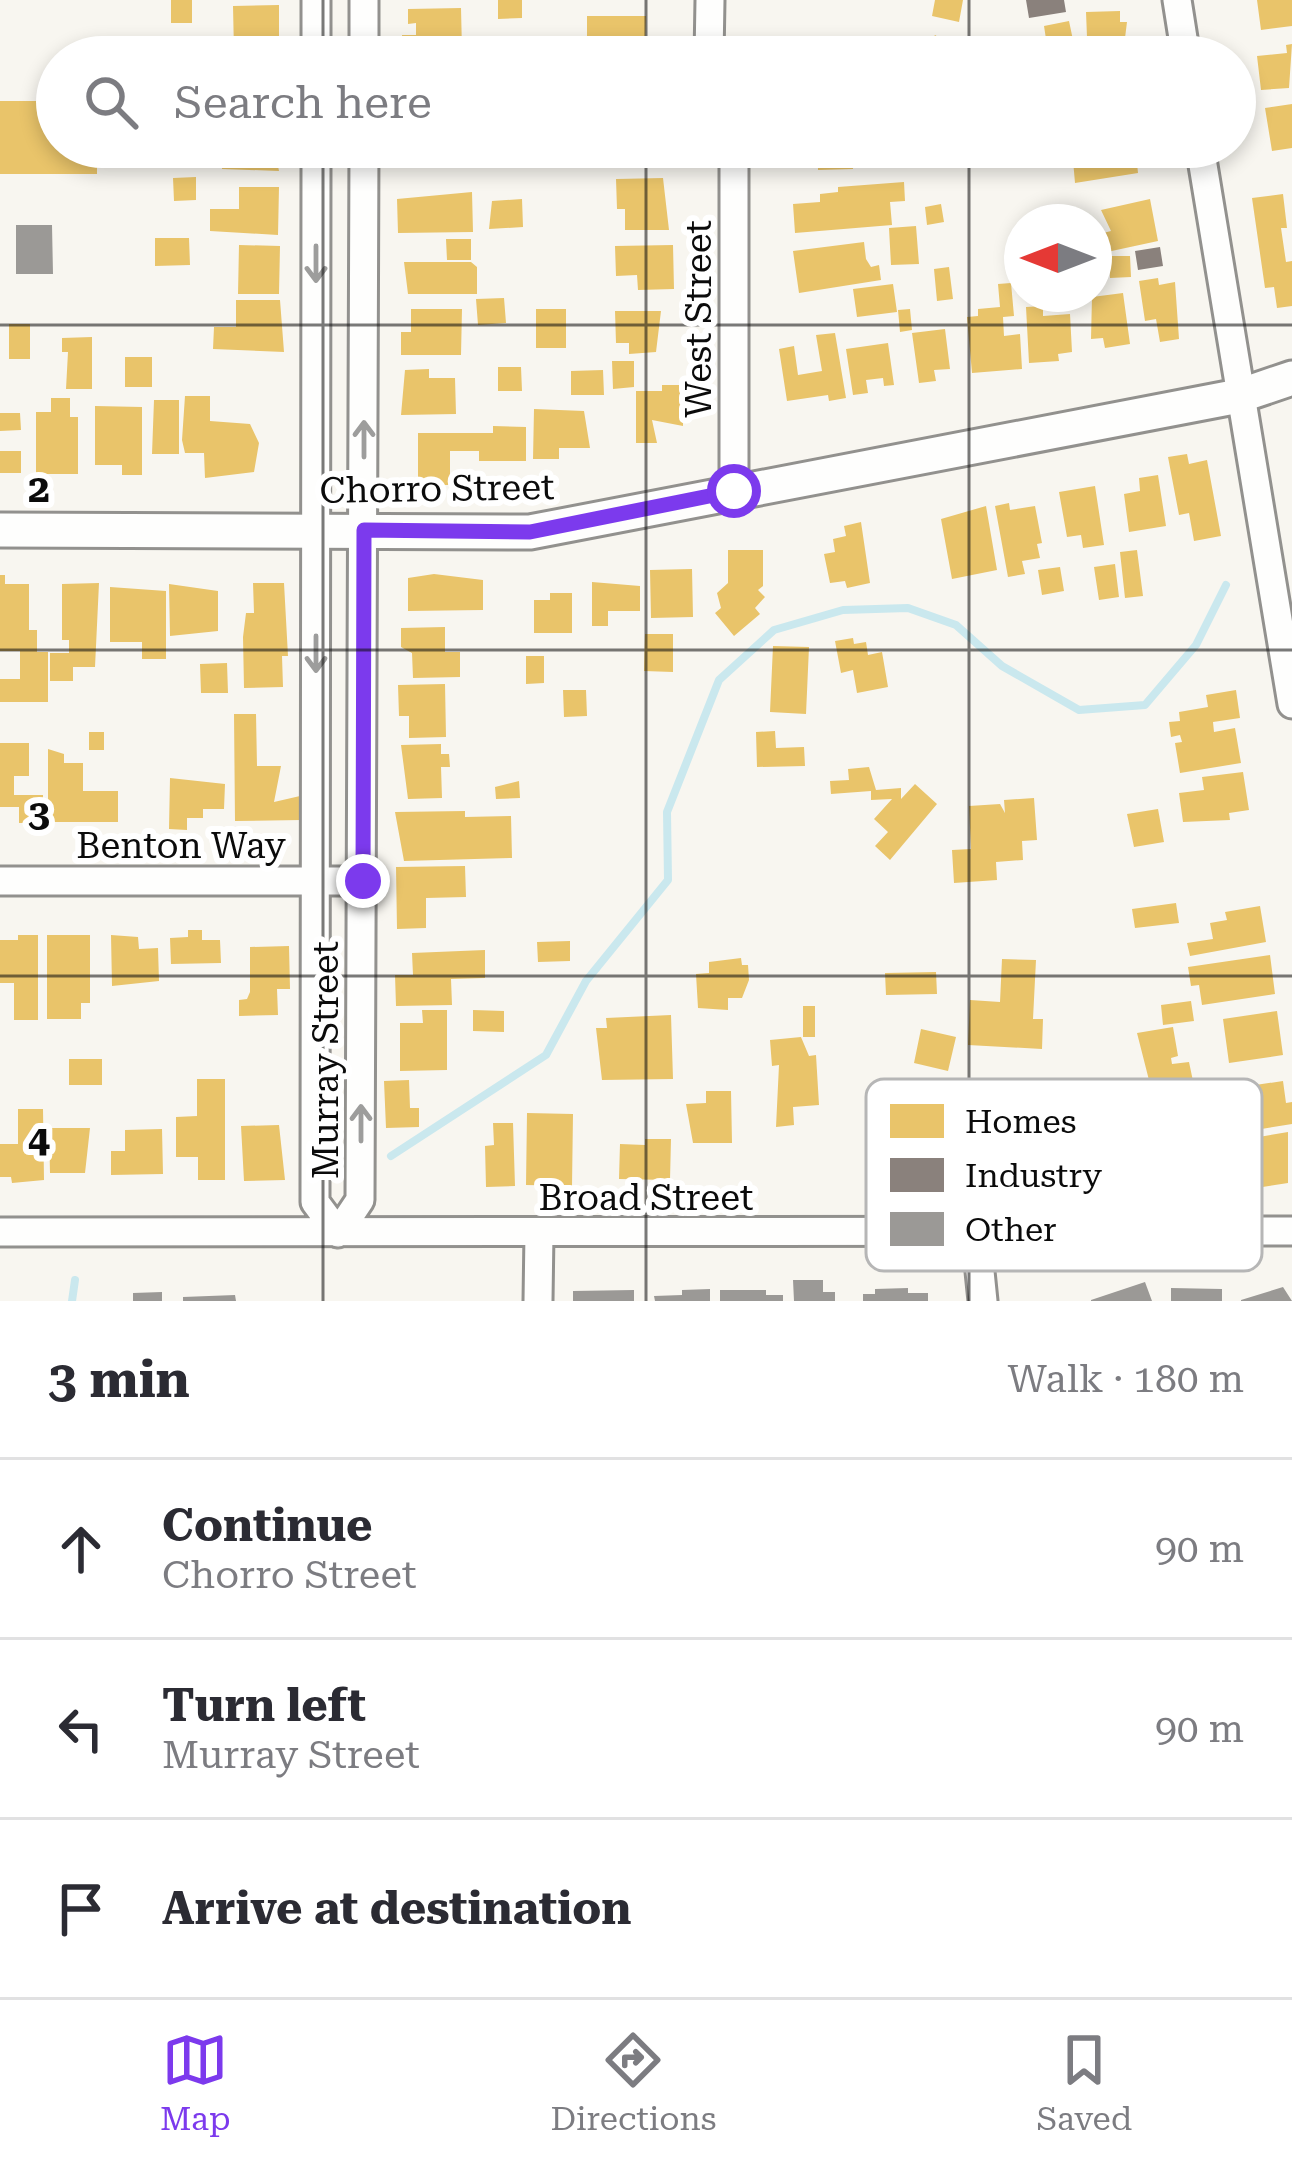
<!DOCTYPE html>
<meta charset="utf-8">
<style>
:root{--surface:#fff;--page:#f7f7f7;--text:#2b2b33;--muted:#7c7c81;--line:#e1e1e2;--accent:#7c3aed}
body{margin:0;font-family:"Roboto Serif",serif;background:var(--page);color:var(--text)}
.compass{position:absolute;left:1004px;top:204px;width:108px;height:108px;border-radius:50%;background:var(--surface);box-shadow:0 6px 18px #0003;rotate:270deg}
.stop{position:absolute;width:36px;height:36px;margin:-27px;border:9px solid #7c3aed;border-radius:50%;background:#fff}
.stop.end{background:#7c3aed;border-color:#fff;box-shadow:0 3px 12px #0008}
.list{margin:0;padding:0;list-style:none}
h2{display:flex;justify-content:space-between;align-items:center;height:156px;margin:0;padding:0 48px;font-size:51px}
h2 small{font-size:39px;font-weight:400;color:var(--muted)}
.list li{display:grid;grid-template-columns:78px 1fr auto;gap:36px;align-items:center;box-sizing:border-box;height:180px;padding:0 48px;border-top:3px solid var(--line)}
.list b{display:block;font-size:45px;white-space:nowrap}
.list p{margin:0;font-size:39px;white-space:nowrap;color:var(--muted)}
.list em{font-size:39px;font-style:normal;color:var(--muted)}
.icon{flex:none;width:66px;height:66px;fill:none;stroke:currentColor;stroke-width:2;stroke-linecap:round;stroke-linejoin:round}
.map{position:relative;flex:none;width:1292px;height:1301px;overflow:hidden}
.search{position:absolute;background:var(--surface);box-shadow:0 6px 18px #0003;left:36px;right:36px;top:36px;height:132px;display:flex;align-items:center;gap:30px;box-sizing:border-box;padding:0 42px;border-radius:66px;color:var(--muted);font-size:45px}
.sheet{height:696px;background:var(--surface)}
nav{display:flex;justify-content:space-around;align-items:center;box-sizing:border-box;height:168px;border-top:3px solid var(--line);background:var(--surface);font-size:33px;color:var(--muted)}
nav a{display:grid;justify-items:center;gap:6px}
nav .on{color:var(--accent)}
.map>svg:first-child{display:block}
.homes{fill:#e9c46a}
.industry{fill:#8a817c}
.lines{fill:none;stroke-linecap:round;stroke-linejoin:round}
.stream{stroke:#cae8ee;stroke-width:8}
.building{fill:#9b9996}
.minor-casing{stroke:#92918e;stroke-width:33}
.tertiary-casing{stroke:#92918e;stroke-width:39}
.minor{stroke:#fefefd;stroke-width:27}
.tertiary{stroke:#fefefd;stroke-width:33}
.oneway{stroke:#9d9d9c}
.route{stroke:#7c3aed;stroke-width:15}
.grid{fill:none;stroke:#0b0b0b;stroke-width:3;stroke-opacity:0.55}
.labels{text-anchor:middle;stroke-width:12;stroke-linejoin:round;paint-order:stroke}
.street-label{font-size:36px;fill:#0b0b0b;stroke:#fff}
.key{fill:#fff;stroke:#b6b6b6;stroke-width:3}
.key-label{font-size:33px;fill:#0b0b0b}
.grid-label{font-size:39px;text-anchor:middle;font-weight:bold;fill:#0b0b0b;stroke:#fff;stroke-width:12;stroke-linejoin:round;paint-order:stroke}
</style>
<div class="map">
<svg width="1292" height="1301" viewBox="0 0 1292 1301">
<rect width="100%" height="100%" fill="#f8f6f0"/>
<path class="homes" d="M 171,0 L 192,0 L 192,23 L 171,23 Z
M 498,0 L 522,0 L 522,18 L 498,19 Z
M 935,0 L 963,0 L 959,22 L 932,16 Z
M 1257,0 L 1292,0 L 1292,26 L 1261,30 Z
M 279,5 L 279,51 L 234,52 L 233,6 Z
M 461,8 L 462,50 L 402,52 L 402,35 L 416,35 L 416,23 L 408,24 L 408,9 Z
M 1120,11 L 1120,22 L 1127,22 L 1124,46 L 1076,56 L 1076,38 L 1087,37 L 1086,12 Z
M 587,16 L 646,16 L 645,48 L 656,48 L 656,57 L 587,54 Z
M 1069,21 L 1073,40 L 1065,41 L 1066,49 L 1048,52 L 1044,26 Z
M 935,35 L 963,53 L 978,57 L 921,57 Z
M 805,38 L 841,38 L 841,57 L 805,57 Z
M 1292,44 L 1289,88 L 1261,90 L 1257,56 L 1287,53 L 1286,45 Z
M 0,101 L 57,101 L 57,147 L 97,147 L 97,174 L 0,174 Z
M 1292,104 L 1292,148 L 1272,151 L 1265,108 Z
M 222,147 L 274,147 L 279,171 L 222,169 Z
M 398,147 L 474,147 L 474,156 L 450,157 L 450,152 L 398,157 Z
M 605,147 L 672,147 L 672,168 L 605,168 Z
M 818,147 L 853,147 L 853,169 L 818,170 Z
M 1035,147 L 1048,147 L 1051,163 L 1038,166 Z
M 1062,147 L 1141,147 L 1136,153 L 1138,173 L 1075,183 L 1073,160 L 1064,162 Z
M 196,177 L 196,200 L 174,201 L 173,178 Z
M 663,178 L 669,230 L 625,230 L 625,209 L 617,209 L 616,179 Z
M 904,182 L 905,201 L 890,202 L 892,225 L 795,233 L 793,204 L 820,202 L 820,194 L 838,192 L 838,187 Z
M 239,187 L 279,187 L 278,235 L 210,231 L 210,209 L 239,209 Z
M 472,192 L 473,232 L 398,233 L 397,199 Z
M 1283,194 L 1287,228 L 1281,228 L 1286,262 L 1292,261 L 1292,306 L 1277,308 L 1274,287 L 1265,288 L 1252,198 Z
M 522,199 L 523,227 L 489,229 L 492,201 Z
M 1150,199 L 1158,241 L 1107,252 L 1103,233 L 1111,231 L 1101,210 Z
M 941,204 L 944,222 L 927,225 L 925,207 Z
M 916,226 L 919,264 L 891,265 L 889,228 Z
M 155,238 L 189,238 L 190,265 L 155,266 Z
M 446,239 L 471,239 L 471,260 L 447,260 Z
M 864,242 L 866,259 L 871,267 L 879,265 L 881,280 L 799,293 L 793,251 Z
M 239,245 L 280,246 L 279,294 L 238,294 Z
M 673,245 L 674,289 L 638,290 L 637,275 L 616,276 L 615,246 Z
M 1109,256 L 1130,256 L 1131,277 L 1110,278 Z
M 404,262 L 471,262 L 477,267 L 477,294 L 408,294 Z
M 949,267 L 953,299 L 937,301 L 934,269 Z
M 1158,278 L 1159,285 L 1175,282 L 1179,339 L 1160,342 L 1156,319 L 1145,321 L 1139,281 Z
M 1011,283 L 1014,316 L 1003,317 L 1004,336 L 1020,334 L 1022,369 L 972,373 L 967,317 L 978,316 L 978,309 L 1000,307 L 998,284 Z
M 893,284 L 897,312 L 857,317 L 853,289 Z
M 1123,293 L 1130,344 L 1105,348 L 1103,338 L 1091,339 L 1092,297 Z
M 504,298 L 506,323 L 478,325 L 476,299 Z
M 236,300 L 280,300 L 284,352 L 213,349 L 214,327 L 236,327 Z
M 1043,306 L 1043,316 L 1070,314 L 1072,352 L 1058,354 L 1059,361 L 1029,363 L 1026,307 Z
M 411,309 L 462,309 L 461,355 L 401,355 L 401,332 L 411,332 Z
M 536,309 L 566,309 L 566,348 L 536,348 Z
M 910,309 L 912,330 L 900,332 L 898,310 Z
M 615,311 L 661,311 L 656,352 L 629,354 L 629,343 L 616,343 Z
M 9,324 L 30,324 L 30,359 L 9,359 Z
M 945,329 L 950,369 L 934,370 L 936,381 L 919,383 L 912,333 Z
M 835,333 L 846,398 L 829,401 L 828,395 L 787,401 L 779,349 L 794,346 L 798,375 L 822,371 L 816,335 Z
M 92,337 L 92,389 L 66,389 L 68,352 L 62,352 L 62,338 Z
M 888,343 L 894,385 L 884,386 L 883,378 L 866,380 L 868,393 L 853,395 L 846,349 Z
M 125,357 L 152,357 L 152,387 L 125,387 Z
M 612,361 L 634,361 L 634,387 L 613,389 Z
M 498,367 L 521,367 L 522,391 L 498,391 Z
M 429,369 L 429,378 L 455,378 L 456,414 L 401,415 L 405,370 Z
M 603,370 L 604,395 L 571,395 L 571,371 Z
M 662,385 L 683,385 L 683,426 L 652,420 L 657,443 L 636,443 L 636,391 L 662,391 Z
M 185,396 L 210,396 L 210,421 L 250,424 L 259,443 L 254,472 L 205,478 L 204,453 L 185,453 L 182,440 Z
M 51,398 L 70,398 L 70,417 L 78,417 L 78,474 L 36,474 L 36,412 L 51,412 Z
M 154,400 L 179,400 L 179,454 L 152,454 Z
M 95,406 L 142,407 L 142,475 L 122,475 L 122,465 L 95,465 Z
M 534,409 L 584,411 L 590,448 L 559,448 L 559,459 L 533,459 Z
M 0,413 L 20,413 L 21,430 L 0,431 Z
M 493,426 L 526,427 L 526,461 L 479,461 L 479,451 L 450,451 L 450,485 L 418,485 L 418,433 L 493,433 Z
M 0,451 L 21,451 L 21,473 L 0,473 Z
M 1187,454 L 1189,464 L 1207,460 L 1221,536 L 1194,541 L 1189,513 L 1179,515 L 1168,457 Z
M 1158,475 L 1166,526 L 1129,532 L 1124,494 L 1140,491 L 1139,478 Z
M 1095,486 L 1104,545 L 1083,548 L 1081,535 L 1067,537 L 1059,492 Z
M 1009,503 L 1010,510 L 1035,506 L 1042,543 L 1037,544 L 1040,558 L 1022,561 L 1025,574 L 1008,577 L 995,506 Z
M 986,506 L 997,570 L 952,579 L 941,519 Z
M 861,522 L 870,583 L 847,588 L 845,581 L 830,583 L 824,554 L 835,552 L 833,539 L 846,536 L 844,526 Z
M 728,550 L 763,550 L 763,586 L 758,590 L 765,597 L 755,608 L 760,614 L 734,636 L 715,613 L 721,608 L 717,593 L 728,583 Z
M 1137,550 L 1143,596 L 1125,598 L 1120,552 Z
M 1115,564 L 1119,597 L 1099,600 L 1094,567 Z
M 1060,567 L 1064,591 L 1042,595 L 1038,570 Z
M 692,569 L 693,617 L 651,618 L 650,570 Z
M 434,574 L 483,580 L 483,610 L 408,611 L 408,578 Z
M 0,575 L 5,575 L 5,584 L 29,584 L 29,630 L 37,630 L 37,652 L 48,652 L 48,702 L 0,702 L 0,679 L 20,679 L 20,651 L 0,651 Z
M 592,582 L 640,586 L 640,611 L 608,611 L 608,626 L 592,626 Z
M 99,583 L 95,667 L 73,667 L 73,681 L 50,681 L 50,653 L 69,653 L 69,640 L 62,640 L 62,584 Z
M 253,583 L 284,583 L 288,656 L 282,656 L 283,687 L 244,688 L 243,637 L 246,613 L 254,613 Z
M 169,584 L 218,591 L 218,631 L 170,636 Z
M 110,587 L 166,591 L 166,659 L 142,659 L 142,642 L 110,642 Z
M 550,593 L 572,593 L 572,633 L 534,633 L 534,600 L 550,600 Z
M 445,627 L 445,652 L 460,652 L 460,677 L 413,678 L 412,653 L 401,647 L 401,628 Z
M 645,634 L 673,634 L 673,672 L 644,671 Z
M 853,638 L 854,644 L 866,642 L 868,655 L 882,652 L 888,687 L 857,693 L 853,670 L 841,673 L 835,641 Z
M 773,646 L 809,647 L 806,714 L 770,712 Z
M 526,656 L 544,656 L 544,683 L 526,684 Z
M 227,663 L 228,693 L 201,693 L 200,664 Z
M 445,684 L 446,737 L 409,738 L 409,716 L 399,716 L 398,685 Z
M 563,690 L 586,690 L 587,716 L 564,717 Z
M 1236,690 L 1240,718 L 1213,722 L 1214,732 L 1235,728 L 1241,763 L 1180,773 L 1175,743 L 1182,742 L 1180,735 L 1171,737 L 1169,722 L 1180,721 L 1179,712 L 1208,707 L 1206,695 Z
M 234,714 L 256,714 L 257,766 L 281,766 L 274,802 L 300,796 L 301,820 L 235,821 Z
M 775,731 L 776,748 L 804,747 L 805,766 L 757,767 L 756,732 Z
M 89,732 L 104,732 L 104,750 L 89,750 Z
M 0,743 L 29,743 L 29,776 L 14,776 L 14,795 L 43,795 L 43,823 L 19,823 L 19,807 L 0,807 Z
M 441,744 L 441,754 L 449,754 L 450,767 L 441,767 L 442,798 L 408,799 L 401,745 Z
M 48,749 L 64,754 L 64,763 L 83,763 L 83,791 L 118,791 L 118,822 L 48,822 Z
M 869,767 L 876,790 L 901,788 L 901,799 L 915,784 L 937,804 L 890,860 L 875,846 L 888,832 L 874,819 L 892,799 L 871,800 L 871,791 L 831,794 L 830,781 L 849,780 L 848,769 Z
M 1243,772 L 1249,810 L 1229,813 L 1230,820 L 1183,822 L 1179,793 L 1204,790 L 1202,777 Z
M 170,778 L 225,784 L 224,809 L 203,809 L 203,818 L 187,818 L 187,830 L 169,829 Z
M 519,781 L 520,798 L 496,799 L 495,787 Z
M 1034,798 L 1037,840 L 1022,841 L 1023,860 L 996,862 L 997,880 L 954,883 L 952,850 L 971,849 L 969,806 L 1000,804 L 1005,813 L 1004,800 Z
M 1158,809 L 1164,842 L 1134,847 L 1127,814 Z
M 465,811 L 465,817 L 511,816 L 512,858 L 404,861 L 395,812 Z
M 465,866 L 466,897 L 426,898 L 426,928 L 397,929 L 396,867 Z
M 1176,903 L 1179,923 L 1135,928 L 1132,909 Z
M 1260,906 L 1266,942 L 1190,956 L 1187,943 L 1213,939 L 1210,923 L 1227,920 L 1225,912 Z
M 188,930 L 202,930 L 202,940 L 220,940 L 221,963 L 171,964 L 170,938 L 188,937 Z
M 18,935 L 38,935 L 38,1020 L 14,1020 L 14,983 L 0,983 L 0,940 L 18,940 Z
M 47,935 L 90,935 L 90,1003 L 81,1003 L 81,1019 L 47,1019 Z
M 111,935 L 138,937 L 139,949 L 158,948 L 159,981 L 112,986 Z
M 570,941 L 570,961 L 538,962 L 537,942 Z
M 289,946 L 290,989 L 277,989 L 278,1015 L 239,1016 L 239,1000 L 247,999 L 250,992 L 250,947 Z
M 485,950 L 485,978 L 451,979 L 452,1005 L 396,1006 L 395,975 L 413,975 L 412,953 Z
M 1270,955 L 1275,994 L 1202,1005 L 1199,985 L 1191,986 L 1188,967 Z
M 741,958 L 742,965 L 748,965 L 749,980 L 742,998 L 728,998 L 728,1010 L 698,1008 L 696,974 L 709,973 L 709,962 Z
M 1002,959 L 1036,960 L 1033,1019 L 1043,1019 L 1042,1049 L 968,1045 L 970,1000 L 1000,1002 Z
M 936,972 L 937,994 L 886,995 L 885,973 Z
M 1191,1001 L 1194,1021 L 1163,1025 L 1161,1005 Z
M 803,1006 L 815,1006 L 815,1037 L 803,1037 Z
M 422,1010 L 447,1010 L 447,1070 L 400,1071 L 400,1023 L 423,1023 Z
M 473,1010 L 504,1011 L 504,1032 L 473,1031 Z
M 1277,1011 L 1283,1055 L 1229,1063 L 1223,1019 Z
M 671,1015 L 673,1079 L 602,1080 L 596,1028 L 607,1028 L 606,1018 Z
M 1173,1027 L 1178,1056 L 1171,1058 L 1172,1064 L 1189,1062 L 1193,1081 L 1151,1088 L 1137,1033 Z
M 921,1029 L 956,1037 L 948,1071 L 914,1063 Z
M 801,1037 L 809,1056 L 816,1055 L 819,1105 L 793,1107 L 794,1125 L 776,1127 L 779,1065 L 772,1066 L 770,1040 Z
M 69,1059 L 102,1059 L 102,1085 L 69,1085 Z
M 197,1079 L 225,1079 L 225,1180 L 198,1180 L 198,1157 L 176,1157 L 176,1117 L 197,1116 Z
M 409,1080 L 410,1108 L 419,1108 L 419,1127 L 386,1128 L 384,1081 Z
M 1283,1081 L 1286,1103 L 1292,1102 L 1292,1124 L 1231,1134 L 1228,1114 L 1244,1102 L 1242,1087 Z
M 706,1091 L 731,1091 L 732,1143 L 693,1143 L 686,1104 L 706,1103 Z
M 18,1109 L 43,1109 L 44,1180 L 12,1183 L 11,1177 L 0,1177 L 0,1144 L 18,1144 Z
M 527,1113 L 573,1114 L 572,1186 L 526,1185 Z
M 493,1123 L 513,1123 L 515,1186 L 486,1187 L 485,1146 L 494,1145 Z
M 279,1125 L 285,1180 L 244,1181 L 241,1126 Z
M 49,1128 L 90,1128 L 85,1173 L 50,1173 Z
M 162,1129 L 163,1174 L 111,1175 L 111,1151 L 125,1151 L 125,1130 Z
M 1288,1132 L 1288,1183 L 1231,1192 L 1229,1174 L 1200,1179 L 1195,1148 Z
M 645,1139 L 671,1139 L 670,1180 L 619,1179 L 620,1144 L 645,1145 Z"/>
<path class="industry" d="M 1026,0 L 1064,0 L 1066,12 L 1029,18 Z
M 1160,247 L 1163,266 L 1138,270 L 1135,251 Z"/>
<g class="lines">
<path class="stream" d="M 391,1156 L 546,1055 L 586,981 L 668,880 L 667,812 L 719,680 L 774,630 L 843,610 L 908,608 L 956,625 L 1002,666 L 1079,710 L 1145,705 L 1196,645 L 1226,585
M 72,1301 L 75,1280"/>
</g>
<path class="building" d="M 16,225 L 52,225 L 53,274 L 16,274 Z
M 793,1280 L 823,1280 L 823,1292 L 835,1292 L 835,1301 L 794,1301 Z
M 1145,1282 L 1152,1301 L 1091,1301 L 1091,1300 Z
M 1283,1287 L 1292,1301 L 1241,1301 L 1241,1300 Z
M 908,1288 L 908,1293 L 928,1293 L 928,1301 L 863,1301 L 863,1294 L 875,1294 L 875,1289 Z
M 1171,1288 L 1222,1289 L 1222,1301 L 1171,1301 Z
M 710,1289 L 710,1301 L 655,1301 L 654,1296 L 682,1295 L 682,1290 Z
M 634,1290 L 634,1301 L 573,1301 L 573,1291 Z
M 720,1290 L 766,1290 L 766,1295 L 783,1295 L 783,1301 L 720,1301 Z
M 162,1292 L 162,1301 L 133,1301 L 133,1293 Z
M 235,1295 L 236,1301 L 183,1301 L 183,1297 Z"/>
<g class="lines">
<g class="minor-casing">
<path id="minor" d="M 316,0 L 316,57
M 1177,0 L 1186,57
M 364,57 L 364,0
M 709,57 L 710,0
M 316,147 L 315,1202 L 338,1233 L 360,1200 L 364,147
M 734,147 L 734,491
M 1200,147 L 1292,704
M 0,881 L 363,881
M 0,1232 L 1292,1231
M 976,1232 L 983,1301
M 538,1301 L 539,1233"/>
</g>
<g class="tertiary-casing">
<path id="tertiary" d="M 0,530 L 530,532 L 1239,396 L 1292,378"/>
</g>
<use href="#minor" class="minor"/>
<use href="#tertiary" class="tertiary"/>
</g>
<defs><path id="oneway-shaft" d="M-6 0H5M1.5-3L5.5 0L1.5 3" fill="none" stroke-width="1.6" stroke-linecap="round" stroke-linejoin="round" transform="scale(3)"/></defs>
<g class="oneway">
<use href="#oneway-shaft" transform="translate(316 264) rotate(90)"/>
<use href="#oneway-shaft" transform="translate(364 439) rotate(-90)"/>
<use href="#oneway-shaft" transform="translate(316 654) rotate(90)"/>
<use href="#oneway-shaft" transform="translate(361 1123) rotate(-90)"/>
</g>
<g class="lines">
<path class="route" d="M 363,881 L 364,530 L 530,532 L 734,491"/>
</g>
<path class="grid" d="M 323,0 L 323,57M 646,0 L 646,57M 969,0 L 969,57M 323,147 L 323,1301M 646,147 L 646,1301M 969,147 L 969,1301M 0,325 L 1292,325M 0,650 L 1292,650M 0,976 L 1292,976"/>
<g class="labels">
<g class="street-label">
<text transform="translate(698 319) rotate(-90)" y="13">West Street</text>
<text transform="translate(437 488) rotate(-1)" y="13">Chorro Street</text>
<text x="181" y="858">Benton Way</text>
<text transform="translate(325 1060) rotate(-90)" y="13">Murray Street</text>
<text x="646" y="1210">Broad Street</text>
</g>
</g>
<rect x="866" y="1079" width="396" height="192" rx="18" class="key"/>
<rect x="890" y="1104" width="54" height="34" fill="#e9c46a"/>
<rect x="890" y="1158" width="54" height="34" fill="#8a817c"/>
<rect x="890" y="1212" width="54" height="34" fill="#9b9996"/>
<g class="key-label">
<text x="965" y="1133">Homes</text>
<text x="965" y="1187">Industry</text>
<text x="965" y="1241">Other</text>
</g>
<g class="grid-label">
<text x="39" y="502">2</text>
<text x="39" y="827">3</text>
<text x="39" y="1152">4</text>
</g>
</svg>
<svg class="compass" viewBox="-18 -18 36 36"><path d="M0-13l5 13h-10z" fill="#e53935"/><path d="M0 13l5-13h-10z" fill="#7c7c81"/></svg>
<div class="stop" style="left:734px;top:491px"></div>
<div class="stop end" style="left:363px;top:881px"></div>
<div class="search"><svg class="icon" aria-label="search" viewBox="0 0 24 24"><circle cx="10" cy="10" r="6"/><path d="M15 15l6 6"/></svg>Search here</div>
</div>
<section class="sheet">
<h2>3 min<small>Walk · 180 m</small></h2>
<ul class="list">
<li><svg class="icon" aria-label="ahead" viewBox="0 0 24 24"><path d="M12 20V5M6 11l6-6 6 6"/></svg><div><b>Continue</b><p>Chorro Street</p></div><em>90 m</em></li>
<li><svg class="icon" aria-label="left" viewBox="0 0 24 24"><path d="M17 20v-9H6M10 6l-5 5 5 5"/></svg><div><b>Turn left</b><p>Murray Street</p></div><em>90 m</em></li>
<li><svg class="icon" aria-label="arrive" viewBox="0 0 24 24"><path d="M6 21V4h12l-3 4 3 4H6"/></svg><div><b>Arrive at destination</b></div></li>
</ul>
</section>
<nav>
<a class="on"><svg class="icon" aria-label="map" viewBox="0 0 24 24"><path d="M3 6l6-2 6 2 6-2v14l-6 2-6-2-6 2zM9 4v14M15 6v14"/></svg>Map</a>
<a><svg class="icon" aria-label="directions" viewBox="0 0 24 24"><path d="M12 3l9 9-9 9-9-9zM9 14v-3h6M13 9l2 2-2 2"/></svg>Directions</a>
<a><svg class="icon" aria-label="saved" viewBox="0 0 24 24"><path d="M7 4h10v16l-5-4-5 4z"/></svg>Saved</a>
</nav>
